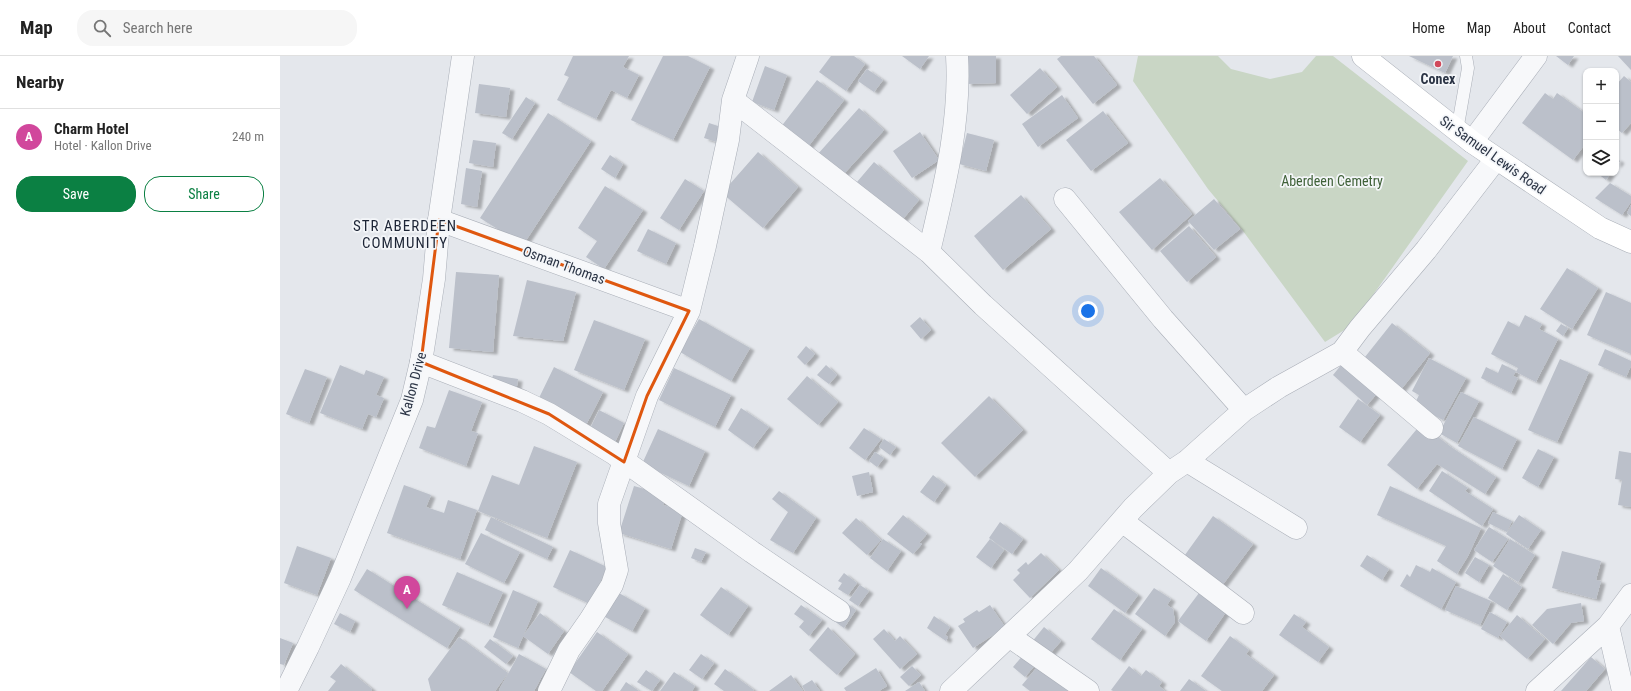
<!DOCTYPE html>
<meta charset="utf-8">
<style>
:root{--surface:#fff;--page:#f6f6f6;--text:#222;--muted:#767676;--line:#e0e0e0;--accent:#0b8043}
body{margin:0;font-family:"Roboto Condensed",sans-serif;background:var(--page);color:var(--text)}
.controls{position:absolute;right:12px;top:12px;display:grid;overflow:hidden;border-radius:8px;box-shadow:0 1px 3px #0004}
.controls button{width:36px;height:36px;display:grid;place-items:center;padding:0;border:0;border-bottom:1px solid var(--line);background:var(--surface);color:var(--text);font:20px sans-serif}
.you{position:absolute;left:808px;top:255px;width:14px;height:14px;margin:-10px;border:3px solid #fff;border-radius:50%;background:#1a73e8;box-shadow:0 0 0 6px #1a73e833}
.badge{display:grid;place-items:center;width:26px;height:26px;border-radius:50%;background:var(--accent);color:#fff;font-size:13px;font-weight:700}
.pin{position:absolute;translate:-50% -33px;filter:drop-shadow(0 1px 2px #0008)}
.pin::after{content:'';position:absolute;top:21px;width:14px;height:12px;background:inherit;clip-path:polygon(0 0,100% 0,50% 100%)}
.list{margin:0;padding:0;list-style:none}
h2{display:flex;justify-content:space-between;align-items:center;height:52px;margin:0;padding:0 16px;font-size:17px}
h2 small{font-size:13px;font-weight:400;color:var(--muted)}
.list li{display:grid;grid-template-columns:26px 1fr auto;gap:12px;align-items:center;box-sizing:border-box;height:56px;padding:0 16px;border-top:1px solid var(--line)}
.list b{display:block;font-size:15px;white-space:nowrap}
.list p{margin:0;font-size:13px;white-space:nowrap;color:var(--muted)}
.list em{font-size:13px;font-style:normal;color:var(--muted)}
.actions{display:flex;gap:8px;padding:12px 16px}
.actions a{flex:1;padding:9px 0;border:1px solid var(--accent);border-radius:16px;text-align:center;font-size:14px;color:var(--accent)}
.actions .main{background:var(--accent);color:#fff}
.icon{flex:none;width:22px;height:22px;fill:none;stroke:currentColor;stroke-width:2;stroke-linecap:round;stroke-linejoin:round}
.map{position:relative;flex:none;width:1351px;height:635px;overflow:hidden}
header{display:flex;align-items:center;gap:24px;box-sizing:border-box;height:56px;padding:0 20px;background:var(--surface);border-bottom:1px solid var(--line)}
header strong{font-size:19px}
nav{display:flex;gap:22px;margin-inline-start:auto;font-size:14px}
.search{width:280px;height:36px;background:var(--page);display:flex;align-items:center;gap:10px;box-sizing:border-box;padding:0 14px;border-radius:16px;color:var(--muted);font-size:15px}
main{display:flex}
aside{flex:1;background:var(--surface)}
.map>svg:first-child{display:block}
.green{fill:#c9d6c5}
.building{fill:#bbc0ca;filter:url(#shadow)}
.lines{fill:none;stroke-linecap:round;stroke-linejoin:round}
.service-casing{stroke:#a9aeb7;stroke-width:13}
.minor-casing{stroke:#a9aeb7;stroke-width:23}
.tertiary-casing{stroke:#a9aeb7;stroke-width:23}
.secondary-casing{stroke:#a9aeb7;stroke-width:23}
.service{stroke:#f7f8fa;stroke-width:12}
.minor{stroke:#f7f8fa;stroke-width:22}
.tertiary{stroke:#f7f8fa;stroke-width:22}
.secondary{stroke:#fff;stroke-width:22}
.marked{fill:none;stroke:#df570f;stroke-width:3;stroke-linejoin:round}
.poi-dot{fill:#d1495b;stroke:#f4f6f9;stroke-width:1.5}
.labels{text-anchor:middle;stroke-width:3.5;stroke-linejoin:round;paint-order:stroke}
.poi-label{font-size:14px;font-weight:bold;fill:#2b3445;stroke:#f4f6f9}
.street-label{font-size:14px;fill:#2b3445;stroke:#f4f6f9}
.park-label{font-size:14px;fill:#3f6138;stroke:#f4f6f9}
.neighbourhood-label{font-size:15px;letter-spacing:1px;fill:#1d2536;stroke:#f4f6f9}
</style>
<header>
<strong>Map</strong>
<div class="search"><svg class="icon" aria-label="search" viewBox="0 0 24 24"><circle cx="10" cy="10" r="6"/><path d="M15 15l6 6"/></svg>Search here</div>
<nav><a>Home</a><a>Map</a><a>About</a><a>Contact</a></nav>
</header>
<main>
<aside>
<h2>Nearby<small></small></h2>
<ul class="list">
<li><span class="badge" style="background:#d1479c">A</span><div><b>Charm Hotel</b><p>Hotel · Kallon Drive</p></div><em>240 m</em></li>
</ul>
<div class="actions"><a class="main">Save</a><a>Share</a></div>
</aside>
<div class="map">
<svg width="1351" height="635" viewBox="0 0 1351 635">
<defs>
<filter id="shadow"><feDropShadow dx="4.5" dy="2.5" stdDeviation="1" flood-color="#0004"/></filter>
</defs>
<rect width="100%" height="100%" fill="#e4e7ec"/>
<path class="green" d="M 858,0 L 938,0 L 951,13 L 990,23 L 1022,16 L 1036,0 L 1053,0 L 1188,105 L 1071,270 L 1045,286 L 963,175 L 928,133 L 853,25 Z"/>
<path class="building" d="M 293,0 L 349,0 L 343,11 L 359,19 L 347,42 L 331,34 L 316,63 L 277,44 L 289,21 L 284,19 Z
M 383,0 L 408,0 L 430,11 L 393,84 L 351,64 Z
M 551,0 L 574,0 L 585,8 L 566,35 L 539,16 Z
M 622,0 L 649,0 L 640,13 Z
M 687,0 L 716,0 L 716,27 L 687,28 Z
M 781,0 L 814,0 L 837,29 L 813,48 L 777,3 Z
M 1129,0 L 1173,0 L 1165,17 Z
M 1276,0 L 1294,0 L 1288,9 Z
M 1338,0 L 1351,0 L 1351,14 Z
M 485,10 L 507,19 L 494,54 L 472,46 Z
M 760,12 L 777,31 L 747,58 L 730,39 Z
M 587,13 L 603,24 L 594,36 L 578,25 Z
M 1344,20 L 1351,26 L 1351,67 L 1342,77 L 1336,72 L 1336,29 Z
M 537,24 L 564,44 L 524,96 L 497,76 Z
M 199,28 L 230,32 L 226,61 L 195,57 Z
M 1265,37 L 1273,43 L 1277,37 L 1306,58 L 1306,87 L 1293,104 L 1242,67 Z
M 782,39 L 798,62 L 758,91 L 742,68 Z
M 246,41 L 255,47 L 232,83 L 222,77 Z
M 579,52 L 604,74 L 561,121 L 537,99 Z
M 823,55 L 848,87 L 811,115 L 786,84 Z
M 268,57 L 311,85 L 243,189 L 200,162 Z
M 429,67 L 441,71 L 437,86 L 424,82 Z
M 640,76 L 659,104 L 632,122 L 613,95 Z
M 687,77 L 714,84 L 706,115 L 679,108 Z
M 193,84 L 216,87 L 213,111 L 189,107 Z
M 478,96 L 518,131 L 483,172 L 442,137 Z
M 330,99 L 343,108 L 335,122 L 321,113 Z
M 1336,102 L 1340,105 L 1336,110 Z
M 594,106 L 639,144 L 617,170 L 571,133 Z
M 186,112 L 202,115 L 197,151 L 181,148 Z
M 1317,117 L 1331,117 L 1326,124 Z
M 880,122 L 912,158 L 872,194 L 839,156 Z
M 405,123 L 424,135 L 399,174 L 380,162 Z
M 1330,127 L 1351,140 L 1351,146 L 1342,159 L 1315,142 Z
M 325,130 L 363,154 L 324,213 L 306,201 L 317,185 L 298,172 Z
M 741,139 L 771,173 L 723,214 L 694,180 Z
M 934,143 L 960,173 L 934,194 L 908,165 Z
M 1351,149 L 1351,160 L 1347,157 Z
M 909,170 L 936,201 L 907,226 L 880,195 Z
M 368,173 L 396,187 L 386,208 L 357,195 Z
M 1287,212 L 1318,232 L 1292,273 L 1260,253 Z
M 176,216 L 219,219 L 213,296 L 169,292 Z
M 247,224 L 296,236 L 283,285 L 233,280 Z
M 1326,236 L 1351,247 L 1351,298 L 1307,279 Z
M 1245,259 L 1262,268 L 1259,273 L 1278,283 L 1256,326 L 1236,316 L 1238,312 L 1211,298 L 1228,265 L 1239,271 Z
M 640,261 L 651,274 L 641,283 L 630,270 Z
M 419,263 L 470,292 L 451,325 L 400,296 Z
M 314,264 L 365,283 L 344,334 L 294,314 Z
M 1112,267 L 1150,297 L 1119,336 L 1081,306 Z
M 1281,268 L 1288,272 L 1283,280 L 1276,275 Z
M 526,290 L 535,298 L 525,309 L 517,301 Z
M 1325,293 L 1351,305 L 1351,310 L 1346,321 L 1318,309 Z
M 1149,302 L 1186,322 L 1163,364 L 1134,349 L 1139,339 L 1132,335 Z
M 1066,303 L 1101,333 L 1087,349 L 1053,319 Z
M 1280,303 L 1309,316 L 1277,386 L 1248,374 Z
M 1222,308 L 1236,315 L 1233,320 L 1238,322 L 1231,337 L 1201,322 L 1206,311 L 1218,317 Z
M 60,309 L 84,319 L 86,314 L 104,321 L 96,339 L 104,342 L 96,361 L 88,358 L 82,373 L 40,357 Z
M 546,309 L 557,319 L 549,328 L 537,319 Z
M 274,311 L 323,336 L 306,369 L 258,344 Z
M 394,312 L 451,339 L 435,371 L 379,344 Z
M 25,313 L 47,321 L 29,367 L 6,358 Z
M 213,319 L 238,323 L 236,337 L 210,332 Z
M 527,320 L 558,346 L 538,369 L 507,343 Z
M 169,334 L 202,346 L 191,375 L 198,377 L 186,410 L 139,392 L 147,370 L 155,372 Z
M 1181,336 L 1199,345 L 1177,387 L 1159,377 Z
M 709,340 L 743,374 L 695,421 L 661,387 Z
M 1078,343 L 1100,359 L 1080,386 L 1059,371 Z
M 461,352 L 489,371 L 473,392 L 448,374 Z
M 319,354 L 344,367 L 333,390 L 308,377 Z
M 1194,361 L 1237,383 L 1222,413 L 1178,390 Z
M 1141,368 L 1171,391 L 1216,421 L 1205,438 L 1157,408 L 1137,433 L 1107,409 Z
M 584,372 L 601,383 L 585,404 L 569,392 Z
M 378,373 L 425,395 L 409,430 L 362,408 Z
M 604,383 L 616,391 L 610,399 L 599,391 Z
M 254,390 L 297,406 L 267,482 L 198,455 L 212,419 L 239,429 Z
M 1258,393 L 1274,401 L 1258,431 L 1242,422 Z
M 1339,395 L 1351,397 L 1351,451 L 1338,449 L 1342,424 L 1335,423 Z
M 595,396 L 604,402 L 597,411 L 589,405 Z
M 1162,415 L 1188,432 L 1185,435 L 1213,453 L 1202,470 L 1149,435 Z
M 589,416 L 593,436 L 577,440 L 572,420 Z
M 653,419 L 666,429 L 654,446 L 640,436 Z
M 124,429 L 151,439 L 146,451 L 164,457 L 168,444 L 197,454 L 180,503 L 107,477 Z
M 354,430 L 386,439 L 383,449 L 403,455 L 391,493 L 339,477 Z
M 1110,430 L 1201,472 L 1188,500 L 1177,518 L 1157,505 L 1166,490 L 1097,459 Z
M 499,435 L 536,462 L 513,497 L 490,484 L 508,456 L 492,443 Z
M 1213,456 L 1232,465 L 1227,476 L 1208,467 Z
M 623,459 L 647,478 L 639,487 L 642,488 L 633,498 L 607,478 Z
M 1239,459 L 1261,474 L 1248,493 L 1226,478 Z
M 933,460 L 973,488 L 941,531 L 902,503 Z
M 211,461 L 273,491 L 267,503 L 205,474 Z
M 576,462 L 601,484 L 587,499 L 562,477 Z
M 720,466 L 743,483 L 732,498 L 709,482 Z
M 1209,471 L 1228,483 L 1212,506 L 1194,494 Z
M 201,477 L 240,496 L 224,527 L 185,508 Z
M 603,483 L 621,495 L 607,515 L 590,502 Z
M 710,483 L 724,494 L 711,512 L 696,501 Z
M 1230,483 L 1255,499 L 1238,526 L 1213,510 Z
M 17,490 L 51,502 L 37,539 L 4,527 Z
M 415,492 L 426,496 L 421,506 L 411,502 Z
M 290,494 L 327,511 L 310,548 L 273,531 Z
M 1282,495 L 1321,505 L 1316,524 L 1321,525 L 1316,543 L 1272,532 Z
M 761,497 L 779,514 L 750,542 L 733,524 L 740,517 L 737,514 L 746,506 L 748,509 Z
M 1087,499 L 1109,513 L 1102,524 L 1080,510 Z
M 1195,501 L 1209,509 L 1199,526 L 1185,517 Z
M 1136,509 L 1150,516 L 1152,512 L 1176,526 L 1161,553 L 1120,530 L 1127,518 L 1130,521 Z
M 821,512 L 858,539 L 845,557 L 808,530 Z
M 87,513 L 180,571 L 167,592 L 74,534 Z
M 177,516 L 223,536 L 208,569 L 162,549 Z
M 564,517 L 577,527 L 568,539 L 558,533 L 562,527 L 558,525 Z
M 1223,518 L 1242,531 L 1227,554 L 1208,542 Z
M 580,529 L 589,535 L 578,550 L 569,544 Z
M 1176,530 L 1211,545 L 1200,569 L 1165,554 Z
M 441,531 L 468,550 L 448,579 L 420,559 Z
M 874,532 L 891,543 L 887,549 L 893,553 L 895,566 L 885,580 L 855,558 Z
M 233,534 L 258,545 L 238,592 L 213,581 Z
M 339,537 L 365,552 L 352,575 L 325,561 Z
M 919,537 L 946,556 L 926,585 L 898,565 Z
M 566,547 L 576,554 L 564,572 L 554,565 Z
M 1301,547 L 1304,565 L 1291,567 L 1273,588 L 1252,569 L 1267,553 Z
M 521,549 L 542,564 L 529,580 L 519,571 L 524,565 L 514,558 Z
M 710,549 L 725,571 L 693,592 L 678,570 L 685,566 L 683,563 L 697,554 L 699,556 Z
M 834,553 L 862,573 L 840,604 L 811,583 Z
M 1210,556 L 1227,566 L 1218,582 L 1201,573 Z
M 60,557 L 75,565 L 70,576 L 54,568 Z
M 260,557 L 284,575 L 268,598 L 243,580 Z
M 1014,558 L 1026,566 L 1022,571 L 1049,591 L 1038,606 L 999,579 Z
M 1237,559 L 1265,583 L 1247,603 L 1220,580 Z
M 654,560 L 670,571 L 665,579 L 668,581 L 666,585 L 647,572 Z
M 548,571 L 575,598 L 557,619 L 529,594 Z
M 764,571 L 781,585 L 767,601 L 751,587 Z
M 604,573 L 615,585 L 620,580 L 637,598 L 620,613 L 593,583 Z
M 317,576 L 348,598 L 322,635 L 316,635 L 289,616 Z
M 950,580 L 969,594 L 966,598 L 994,619 L 982,635 L 942,635 L 921,620 Z
M 179,581 L 228,617 L 215,635 L 151,635 L 148,623 Z
M 0,582 L 13,587 L 4,609 L 0,608 Z
M 210,583 L 233,600 L 226,608 L 204,591 Z
M 239,598 L 266,613 L 254,635 L 220,635 L 219,634 Z
M 421,598 L 434,607 L 422,623 L 409,614 Z
M 744,598 L 756,608 L 745,621 L 733,611 Z
M 1311,601 L 1325,613 L 1306,635 L 1281,635 Z
M 61,608 L 92,633 L 91,635 L 48,635 L 56,625 L 50,621 Z
M 632,610 L 641,619 L 629,630 L 620,621 Z
M 758,610 L 789,635 L 750,635 L 742,629 Z
M 849,610 L 861,620 L 866,614 L 882,626 L 879,630 L 885,635 L 833,635 L 831,634 Z
M 596,612 L 607,630 L 599,635 L 566,635 L 564,632 Z
M 445,613 L 474,634 L 473,635 L 444,635 L 434,628 Z
M 366,614 L 380,624 L 372,635 L 357,626 Z
M 394,616 L 415,630 L 412,635 L 380,635 Z
M 511,619 L 523,635 L 489,635 Z
M 909,623 L 926,635 L 900,635 Z
M 532,624 L 540,635 L 525,635 L 522,630 Z
M 346,626 L 359,635 L 340,635 Z
M 639,626 L 645,635 L 625,635 Z"/>
<g class="lines">
<g class="service-casing">
<path id="service" d="M 1177,75 L 1188,12 L 1186,0"/>
</g>
<g class="minor-casing">
<path id="minor" d="M 453,44 L 649,196 L 703,249 L 889,417
M 1192,86 L 1256,0
M 785,143 L 883,263 L 964,354
M 159,164 L 409,255
M 649,196 C 664,132 681,67 677,0
M 1062,296 L 1152,372
M 141,306 L 242,345 L 269,358 L 333,397 L 472,496 L 559,555
M 907,405 L 1016,472
M 842,465 L 963,557
M 1328,570 L 1343,635
M 729,580 L 808,635
M 269,635 L 289,594 L 310,564 L 332,529 L 337,514 L 329,467 L 329,448 L 367,340 L 409,255 L 425,190 L 448,84 L 453,44 L 468,0
M 671,635 L 798,515 L 853,452 L 889,417 L 907,405 L 964,354 L 999,331 L 1062,296 L 1080,272 L 1146,194 L 1216,103
M 1257,635 L 1328,570 L 1351,539"/>
</g>
<g class="tertiary-casing">
<path id="tertiary" d="M 6,635 L 28,591 L 60,522 L 132,344 L 141,306 L 154,223 L 159,164 L 183,0"/>
</g>
<g class="secondary-casing">
<path id="secondary" d="M 1083,0 L 1192,86 L 1320,172 L 1351,186"/>
</g>
<use href="#service" class="service"/>
<use href="#minor" class="minor"/>
<use href="#tertiary" class="tertiary"/>
<use href="#secondary" class="secondary"/>
</g>
<path class="marked" d="M 159,164 L 409,255 L 367,340 L 344,406 L 269,358 L 141,306 Z"/>
<circle class="poi-dot" cx="1158" cy="8" r="4"/>
<g class="labels">
<g class="poi-label">
<text x="1158" y="28">Conex</text>
</g>
<g class="street-label">
<text transform="translate(1213 99) rotate(35)" y="5">Sir Samuel Lewis Road</text>
<text transform="translate(284 209) rotate(20)" y="5">Osman Thomas</text>
<text transform="translate(133 328) rotate(-75)" y="5">Kallon Drive</text>
</g>
<g class="park-label">
<text x="1052" y="130">Aberdeen Cemetry</text>
</g>
<g class="neighbourhood-label">
<text x="125" y="175">STR ABERDEEN<tspan x="125" dy="17">COMMUNITY</tspan></text>
</g>
</g>
</svg>
<div class="controls">
<button>+</button>
<button>−</button>
<button><svg class="icon" aria-label="layers" viewBox="0 0 24 24"><path d="M12 4l9 5-9 5-9-5zM3 14l9 5 9-5"/></svg></button>
</div>
<div class="you"></div>
<div class="pin badge" style="left:127px;top:553px;background:#d1479c">A</div>
</div>
</main>
